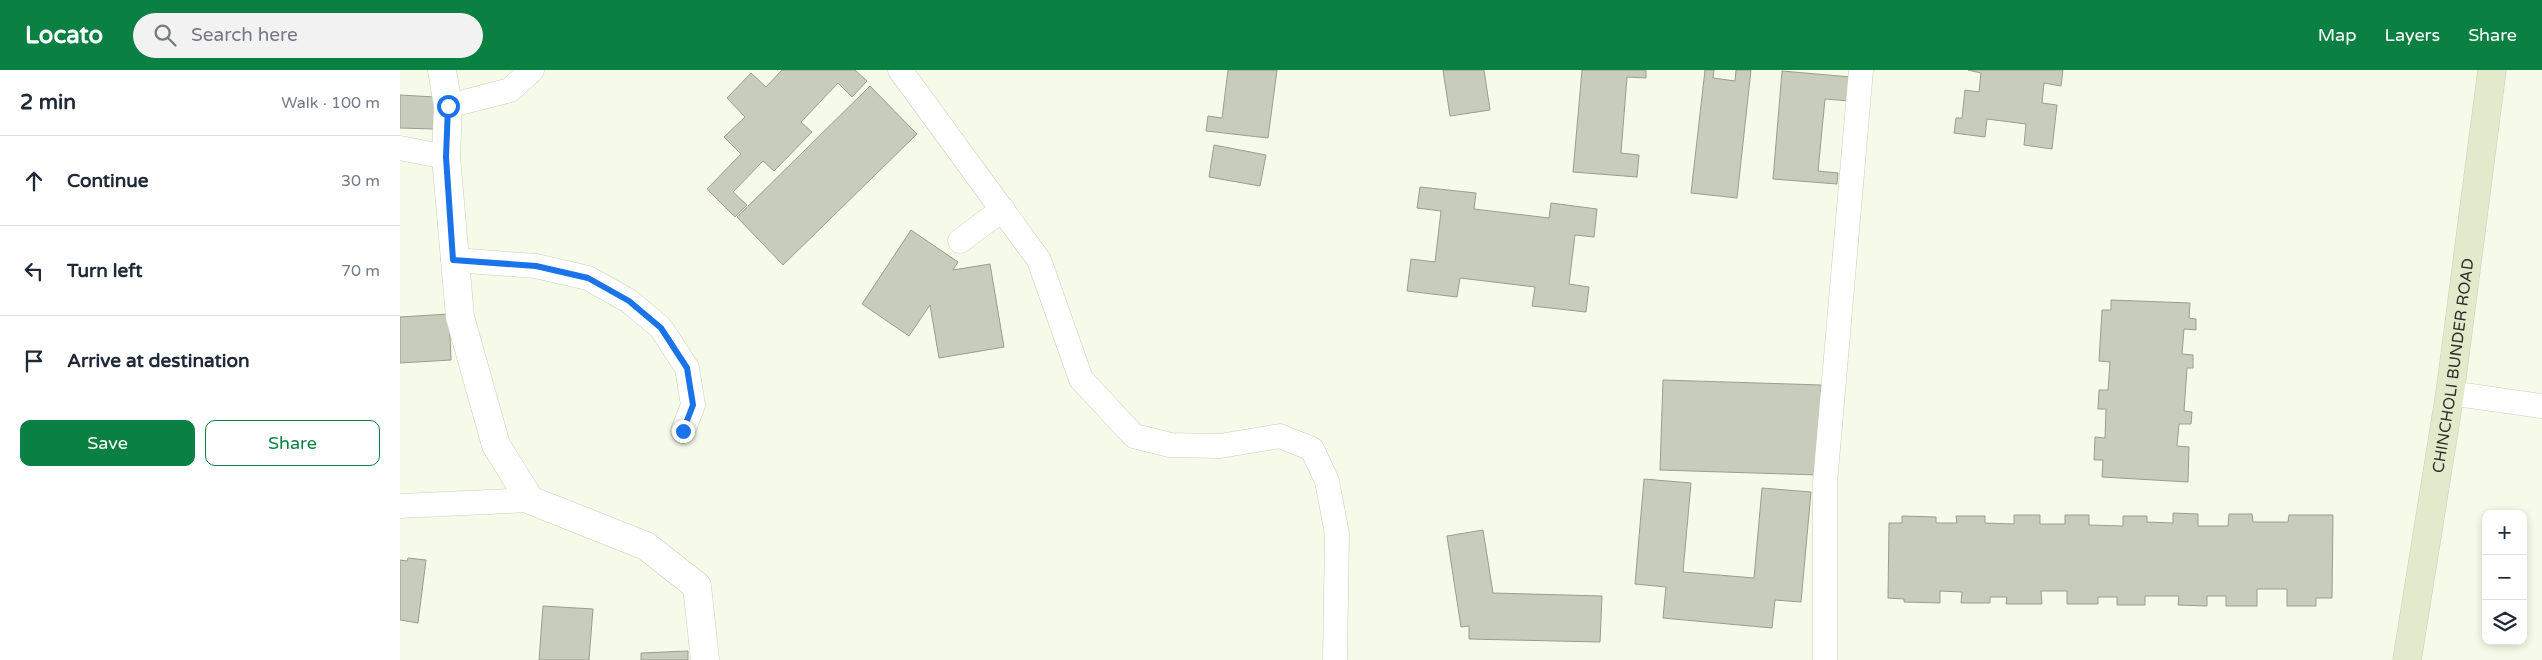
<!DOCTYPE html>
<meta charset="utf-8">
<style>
:root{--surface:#fff;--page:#f2f2f3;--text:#1f2937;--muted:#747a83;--line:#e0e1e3;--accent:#0b8043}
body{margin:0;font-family:"Varela Round",sans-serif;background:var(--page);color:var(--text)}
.controls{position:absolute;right:15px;bottom:15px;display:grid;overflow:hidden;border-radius:10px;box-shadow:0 2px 8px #0003}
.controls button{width:45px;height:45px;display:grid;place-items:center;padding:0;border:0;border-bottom:1px solid var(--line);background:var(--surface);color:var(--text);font:25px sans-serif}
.stop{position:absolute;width:15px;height:15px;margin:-11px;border:4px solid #1a73e8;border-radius:50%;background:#fff}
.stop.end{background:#1a73e8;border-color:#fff;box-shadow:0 1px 5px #0008}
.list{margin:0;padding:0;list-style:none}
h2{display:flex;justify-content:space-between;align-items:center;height:65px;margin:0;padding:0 20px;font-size:21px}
h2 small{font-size:16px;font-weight:400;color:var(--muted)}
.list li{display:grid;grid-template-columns:32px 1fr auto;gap:15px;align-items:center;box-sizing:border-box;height:90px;padding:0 20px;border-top:1px solid var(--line)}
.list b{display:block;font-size:19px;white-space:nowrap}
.list em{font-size:16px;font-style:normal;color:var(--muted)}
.actions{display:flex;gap:10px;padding:15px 20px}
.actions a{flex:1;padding:11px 0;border:1px solid var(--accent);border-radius:10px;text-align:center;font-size:18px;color:var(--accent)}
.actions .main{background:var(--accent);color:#fff}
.icon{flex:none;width:28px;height:28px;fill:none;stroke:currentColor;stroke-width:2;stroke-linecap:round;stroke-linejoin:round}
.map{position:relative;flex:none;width:2142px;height:590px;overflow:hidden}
header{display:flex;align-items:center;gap:30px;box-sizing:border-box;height:70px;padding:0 25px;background:var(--accent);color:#fff}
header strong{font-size:24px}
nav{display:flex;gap:28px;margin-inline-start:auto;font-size:18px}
.search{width:350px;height:45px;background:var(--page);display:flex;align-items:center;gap:12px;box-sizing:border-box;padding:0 18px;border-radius:28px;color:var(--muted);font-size:19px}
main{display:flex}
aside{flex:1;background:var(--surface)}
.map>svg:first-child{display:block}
.building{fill:#c8cdbb;stroke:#989d8d}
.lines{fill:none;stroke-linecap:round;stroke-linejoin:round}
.minor-casing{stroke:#c9cebd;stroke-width:25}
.tertiary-casing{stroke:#c9cebd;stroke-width:29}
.secondary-casing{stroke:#c9cebd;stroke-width:29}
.minor{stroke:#fff;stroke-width:24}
.tertiary{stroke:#fff;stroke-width:28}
.secondary{stroke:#e3eacc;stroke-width:28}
.route{stroke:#1a73e8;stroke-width:6}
.labels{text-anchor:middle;stroke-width:4.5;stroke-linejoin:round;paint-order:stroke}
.street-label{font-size:16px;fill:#2b2d26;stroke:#f6fbe9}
</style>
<header>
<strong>Locato</strong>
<div class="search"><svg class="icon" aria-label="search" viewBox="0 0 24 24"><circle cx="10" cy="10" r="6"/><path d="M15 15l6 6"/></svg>Search here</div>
<nav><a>Map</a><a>Layers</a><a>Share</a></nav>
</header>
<main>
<aside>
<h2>2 min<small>Walk · 100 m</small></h2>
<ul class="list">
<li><svg class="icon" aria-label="ahead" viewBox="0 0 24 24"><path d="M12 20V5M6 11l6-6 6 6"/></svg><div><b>Continue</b></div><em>30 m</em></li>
<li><svg class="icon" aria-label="left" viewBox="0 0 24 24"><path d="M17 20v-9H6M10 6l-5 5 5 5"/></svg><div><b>Turn left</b></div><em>70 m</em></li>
<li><svg class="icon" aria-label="arrive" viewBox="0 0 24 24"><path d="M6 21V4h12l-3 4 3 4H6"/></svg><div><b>Arrive at destination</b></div></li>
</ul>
<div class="actions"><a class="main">Save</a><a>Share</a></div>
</aside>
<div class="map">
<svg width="2142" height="590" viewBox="0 0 2142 590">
<rect width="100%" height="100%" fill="#f6fbe9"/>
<path class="building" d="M 382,0 L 455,0 L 467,11 L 452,27 L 438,13 L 401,52 L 412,62 L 374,101 L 363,91 L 333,122 L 347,135 L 335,147 L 307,119 L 341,84 L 324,67 L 345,47 L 327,28 L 351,3 L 366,17 Z
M 828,0 L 877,0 L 868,68 L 806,61 L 808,46 L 822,48 Z
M 1043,0 L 1084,0 L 1090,40 L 1050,46 Z
M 1182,0 L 1246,0 L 1246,8 L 1227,7 L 1221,83 L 1239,85 L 1237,107 L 1173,102 Z
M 1305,0 L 1314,0 L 1313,8 L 1335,11 L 1336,0 L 1351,0 L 1337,128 L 1291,123 Z
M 1568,0 L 1663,0 L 1661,16 L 1644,13 L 1642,33 L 1657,35 L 1652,79 L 1624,75 L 1626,54 L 1587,49 L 1585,67 L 1554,63 L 1556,48 L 1562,48 L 1565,20 L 1579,22 L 1581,3 Z
M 1382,1 L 1451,7 L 1449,31 L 1425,29 L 1418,101 L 1438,103 L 1437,114 L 1373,109 Z
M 470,16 L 517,64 L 383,195 L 337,147 Z
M 0,25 L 35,27 L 34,59 L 0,58 Z
M 814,75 L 866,85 L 860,116 L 809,107 Z
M 1020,117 L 1076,123 L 1074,139 L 1149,148 L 1151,133 L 1197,139 L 1194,167 L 1175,165 L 1169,214 L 1189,217 L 1186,242 L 1132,236 L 1135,217 L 1060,208 L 1057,227 L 1007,221 L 1011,189 L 1035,192 L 1041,141 L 1017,138 Z
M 511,160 L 558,192 L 553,200 L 590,194 L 604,277 L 539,288 L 530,235 L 509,266 L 462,234 Z
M 1711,230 L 1790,233 L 1789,248 L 1796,249 L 1796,260 L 1784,259 L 1782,284 L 1793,285 L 1793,298 L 1787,298 L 1784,341 L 1792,342 L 1791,354 L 1779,354 L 1777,376 L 1789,377 L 1788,412 L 1702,407 L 1703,390 L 1694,390 L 1695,367 L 1705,368 L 1706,339 L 1698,339 L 1699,320 L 1708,320 L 1710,292 L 1699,291 L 1702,240 L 1711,240 Z
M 49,244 L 51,290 L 0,293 L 0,247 Z
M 1263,310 L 1421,315 L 1418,405 L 1260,400 Z
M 1244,409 L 1291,413 L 1283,502 L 1354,508 L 1362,418 L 1411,422 L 1401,532 L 1375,530 L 1372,558 L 1263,548 L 1266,517 L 1235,514 Z
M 1773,443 L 1798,444 L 1798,456 L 1828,456 L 1829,444 L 1852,444 L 1853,452 L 1888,452 L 1889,445 L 1933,445 L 1932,528 L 1916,528 L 1916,536 L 1887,536 L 1887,519 L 1857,519 L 1857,536 L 1826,536 L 1826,526 L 1807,526 L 1807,536 L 1778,535 L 1779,526 L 1745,526 L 1745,535 L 1717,535 L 1717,527 L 1698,527 L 1698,534 L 1667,534 L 1667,521 L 1641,521 L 1642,534 L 1606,534 L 1607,527 L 1590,527 L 1590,533 L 1561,533 L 1562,522 L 1540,521 L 1540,533 L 1504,532 L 1504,529 L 1488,528 L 1489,453 L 1502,453 L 1502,446 L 1536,447 L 1536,453 L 1557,453 L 1556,446 L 1585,446 L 1585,453 L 1614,454 L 1614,445 L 1640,445 L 1640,454 L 1665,454 L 1665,445 L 1689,445 L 1689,455 L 1723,456 L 1723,446 L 1747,446 L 1747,452 L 1773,453 Z
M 1083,460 L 1093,523 L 1202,526 L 1200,572 L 1069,569 L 1069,556 L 1061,557 L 1047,466 Z
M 8,488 L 26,490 L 18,553 L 0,550 L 0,490 L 7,491 Z
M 143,536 L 193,539 L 189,590 L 139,590 Z
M 288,581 L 288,590 L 241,590 L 241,583 Z"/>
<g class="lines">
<g class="minor-casing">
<path id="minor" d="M 500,0 L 639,190 L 681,309 L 734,366 L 770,375 L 820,376 L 880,366 L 912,379 L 927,411 L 937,464 L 935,590
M 48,36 L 110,20 L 132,0
M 0,78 L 46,87
M 560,171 L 603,139
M 53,190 L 136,196 L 188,208 L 229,231 L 261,258 L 287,298 L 293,335 L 283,361
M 2050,323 L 2142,336
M 0,436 L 130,430
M 1425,590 L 1425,413 L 1461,0"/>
</g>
<g class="tertiary-casing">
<path id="tertiary" d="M 42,0 L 48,36 L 46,87 L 60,247 L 96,375 L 130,430 L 246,476 L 297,516 L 305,590"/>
</g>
<g class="secondary-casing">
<g id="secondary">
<path id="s1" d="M 2007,590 L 2050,323 L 2092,0"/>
</g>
</g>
<use href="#minor" class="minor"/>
<use href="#tertiary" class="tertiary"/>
<use href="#secondary" class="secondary"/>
</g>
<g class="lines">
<path class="route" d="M 48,36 L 46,87 L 53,190 L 136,196 L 188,208 L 229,231 L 261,258 L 287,298 L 293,335 L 283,361"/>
</g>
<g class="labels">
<g class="street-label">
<text dy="6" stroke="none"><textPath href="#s1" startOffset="298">CHINCHOLI BUNDER ROAD</textPath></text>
</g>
</g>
</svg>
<div class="controls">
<button>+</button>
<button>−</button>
<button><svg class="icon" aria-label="layers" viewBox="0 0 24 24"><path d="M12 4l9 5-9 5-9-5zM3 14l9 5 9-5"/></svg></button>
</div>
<div class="stop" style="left:48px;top:36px"></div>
<div class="stop end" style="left:283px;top:361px"></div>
</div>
</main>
